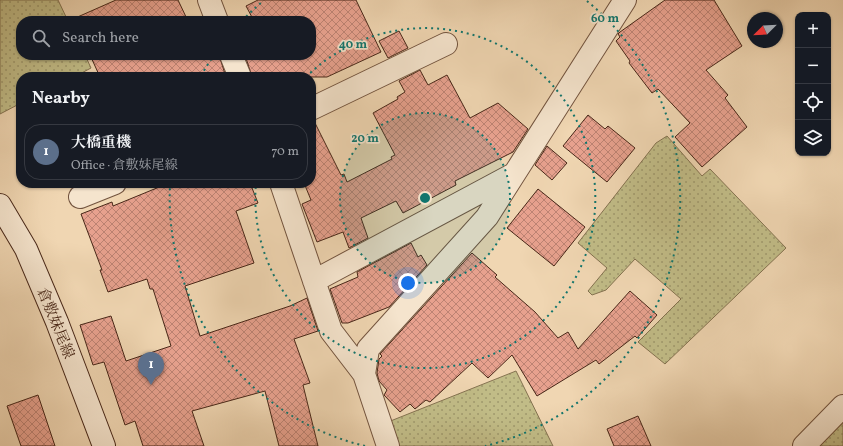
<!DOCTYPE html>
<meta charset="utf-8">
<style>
:root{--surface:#171b24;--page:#20242c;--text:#f1f3f6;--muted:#9ea1a6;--line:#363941;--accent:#c59692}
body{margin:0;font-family:Vollkorn,"Noto Serif JP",serif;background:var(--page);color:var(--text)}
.controls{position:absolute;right:12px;top:12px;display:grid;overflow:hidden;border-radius:8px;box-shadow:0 1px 3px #0004}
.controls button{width:36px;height:36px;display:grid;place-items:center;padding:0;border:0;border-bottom:1px solid var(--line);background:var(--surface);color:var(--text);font:20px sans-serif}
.compass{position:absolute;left:747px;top:12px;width:36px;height:36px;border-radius:50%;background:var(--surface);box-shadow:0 1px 3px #0004;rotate:246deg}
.you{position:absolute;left:408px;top:283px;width:14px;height:14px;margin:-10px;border:3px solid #fff;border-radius:50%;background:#1a73e8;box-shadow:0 0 0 6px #1a73e833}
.badge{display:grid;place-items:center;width:26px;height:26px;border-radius:50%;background:var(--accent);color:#fff;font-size:13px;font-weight:700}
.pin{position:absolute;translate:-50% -33px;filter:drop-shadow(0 1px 2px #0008)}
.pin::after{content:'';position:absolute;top:21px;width:14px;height:12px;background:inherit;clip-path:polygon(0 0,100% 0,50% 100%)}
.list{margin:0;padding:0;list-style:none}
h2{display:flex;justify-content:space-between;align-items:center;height:52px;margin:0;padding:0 16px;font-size:17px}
h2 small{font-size:13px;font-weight:400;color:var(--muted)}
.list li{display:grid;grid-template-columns:26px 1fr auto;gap:12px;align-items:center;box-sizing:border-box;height:56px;margin:0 8px 8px;padding:0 8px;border:1px solid var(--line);border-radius:16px}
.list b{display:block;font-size:15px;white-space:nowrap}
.list p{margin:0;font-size:13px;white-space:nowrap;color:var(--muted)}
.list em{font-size:13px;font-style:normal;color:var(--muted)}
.icon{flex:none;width:22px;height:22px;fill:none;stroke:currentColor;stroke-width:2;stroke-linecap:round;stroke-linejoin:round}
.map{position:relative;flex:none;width:843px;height:446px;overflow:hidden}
.search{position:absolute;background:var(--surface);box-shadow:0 1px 3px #0004;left:16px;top:16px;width:300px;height:44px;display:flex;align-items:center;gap:10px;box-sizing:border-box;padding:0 14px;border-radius:16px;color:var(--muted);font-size:15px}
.panel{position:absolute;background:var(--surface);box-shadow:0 1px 3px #0004;left:16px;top:72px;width:300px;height:116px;border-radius:16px}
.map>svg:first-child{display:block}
.grass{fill:url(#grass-dots);stroke:#847250}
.building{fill:url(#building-cross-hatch);stroke:#482718}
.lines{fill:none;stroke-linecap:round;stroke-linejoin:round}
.street-casing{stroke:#72533e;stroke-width:24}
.secondary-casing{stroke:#482718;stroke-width:24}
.street{stroke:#f5e4cd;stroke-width:22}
.secondary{stroke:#f5e4cd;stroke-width:22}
.ring{fill:none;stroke:#0f766e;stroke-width:2;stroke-dasharray:2 4}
.labels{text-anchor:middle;stroke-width:3.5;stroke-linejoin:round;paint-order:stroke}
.street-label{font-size:15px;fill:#482718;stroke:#f5e4cd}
.centre{fill:#0f766e;stroke:#f5e4cd;stroke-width:2}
.ring-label{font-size:12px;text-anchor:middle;font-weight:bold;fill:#0f766e;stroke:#f5e4cd;stroke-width:3.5;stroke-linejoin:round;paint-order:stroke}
</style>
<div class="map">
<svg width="843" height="446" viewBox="0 0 843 446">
<defs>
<pattern id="grass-dots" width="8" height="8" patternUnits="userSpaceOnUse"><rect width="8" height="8" fill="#c1bc87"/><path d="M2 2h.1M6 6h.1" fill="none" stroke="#9f996d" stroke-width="1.8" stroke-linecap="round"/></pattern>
<pattern id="building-cross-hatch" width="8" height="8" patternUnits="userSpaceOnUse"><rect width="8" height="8" fill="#e7a18e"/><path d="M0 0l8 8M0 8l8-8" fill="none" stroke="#bd8373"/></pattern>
</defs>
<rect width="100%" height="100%" fill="#f0d6b2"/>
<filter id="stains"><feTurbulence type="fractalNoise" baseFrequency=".005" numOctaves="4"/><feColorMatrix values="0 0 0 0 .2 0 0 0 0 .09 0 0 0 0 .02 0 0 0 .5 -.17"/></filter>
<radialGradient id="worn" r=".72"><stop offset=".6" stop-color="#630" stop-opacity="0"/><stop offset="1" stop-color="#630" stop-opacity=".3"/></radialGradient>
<path class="grass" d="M 0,0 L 58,0 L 68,21 L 21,21 L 21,55 L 85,55 L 91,68 L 74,77 L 21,77 L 21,103 L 0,114 Z
M 667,136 L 702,176 L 710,169 L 786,248 L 665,364 L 638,342 L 681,299 L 635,259 L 606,290 L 592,295 L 588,291 L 607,268 L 578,243 L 656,143 Z
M 516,371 L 553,446 L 396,446 L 388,422 Z
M 843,419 L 843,446 L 821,446 L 820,445 Z"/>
<path class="building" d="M 116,0 L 178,0 L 187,19 L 183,21 L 74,21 L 73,19 Z
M 258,0 L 356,0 L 381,52 L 327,77 L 252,77 L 245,55 L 311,55 L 311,21 L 254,21 L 246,6 Z
M 665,0 L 714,0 L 742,46 L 706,70 L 728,95 L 725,98 L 747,127 L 702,167 L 675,137 L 690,123 L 658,89 L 652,93 L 629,63 L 630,61 L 616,41 L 620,37 L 618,34 L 620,32 Z
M 399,31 L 408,48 L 388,58 L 379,41 Z
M 90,55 L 219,55 L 226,77 L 100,77 Z
M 420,70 L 428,85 L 447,75 L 470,118 L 498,103 L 528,129 L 513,152 L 455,181 L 456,185 L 403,213 L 396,201 L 361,218 L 368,238 L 349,248 L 343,232 L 317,242 L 302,204 L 311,200 L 304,183 L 311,183 L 311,121 L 314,121 L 341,175 L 344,174 L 347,182 L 392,159 L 391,157 L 395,155 L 373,113 L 398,99 L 397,97 L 405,92 L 399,81 Z
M 588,115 L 605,129 L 608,126 L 635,148 L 607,182 L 563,146 Z
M 547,146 L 567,163 L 552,180 L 535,165 Z
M 169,183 L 250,183 L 258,203 L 236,211 L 254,263 L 185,286 L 200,336 L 290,306 L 307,298 L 318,331 L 294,339 L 310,383 L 303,385 L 318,446 L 279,446 L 265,391 L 192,411 L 204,446 L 143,446 L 135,421 L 125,425 L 104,362 L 93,365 L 80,325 L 111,316 L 126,361 L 171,346 L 153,289 L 150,289 L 147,279 L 108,292 L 100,270 L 102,270 L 81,214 L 112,202 L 113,206 Z
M 538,189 L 585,227 L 554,266 L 507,228 Z
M 411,243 L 418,257 L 421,255 L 427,265 L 389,307 L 348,323 L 342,323 L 330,289 L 358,277 L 357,272 Z
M 472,253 L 497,275 L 495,277 L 535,312 L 558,338 L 568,332 L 578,349 L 630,291 L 657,315 L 637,338 L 635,336 L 599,364 L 596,360 L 537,396 L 512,355 L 488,378 L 472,363 L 430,402 L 426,400 L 415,409 L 410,404 L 400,412 L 384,395 L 387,390 L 379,381 L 377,373 L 379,359 L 382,356 L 380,354 Z
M 38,395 L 55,446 L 21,446 L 7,406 Z
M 638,416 L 651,446 L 614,446 L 607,429 Z"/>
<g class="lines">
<g class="street-casing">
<path id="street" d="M 209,0 L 217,21
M 231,55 L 240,77
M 311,109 L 446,44
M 281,183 L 331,331 L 364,374
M 80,197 L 115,183
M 314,281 L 512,175
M 388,446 L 364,374 L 368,349 L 487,217 L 625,0
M 804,446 L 843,406"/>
</g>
<g class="secondary-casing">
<path id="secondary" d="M 0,205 L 26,249 L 57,322 L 104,446"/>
</g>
<use href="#street" class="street"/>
<use href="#secondary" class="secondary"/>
</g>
<circle cx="425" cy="198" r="85" fill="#0f766e" fill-opacity=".12"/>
<g class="ring">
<circle cx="425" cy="198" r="85"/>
<path d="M306 77A170 170 0 1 1 256 183"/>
<path d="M365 446A255 255 0 0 1 170 185M201 76A255 255 0 0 1 214 55M242 21A255 255 0 0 1 263 1M587 1A255 255 0 0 1 485 446"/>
</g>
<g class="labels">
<g class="street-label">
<text transform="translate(56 323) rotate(68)" y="5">倉敷妹尾線</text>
</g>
</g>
<circle cx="425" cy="198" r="6" class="centre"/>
<g class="ring-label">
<text x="605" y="22">60 m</text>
<text x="353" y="48">40 m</text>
<text x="365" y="142">20 m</text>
</g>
<rect width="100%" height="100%" filter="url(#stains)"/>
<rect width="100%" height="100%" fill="url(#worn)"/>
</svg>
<div class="controls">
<button>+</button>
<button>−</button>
<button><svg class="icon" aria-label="locate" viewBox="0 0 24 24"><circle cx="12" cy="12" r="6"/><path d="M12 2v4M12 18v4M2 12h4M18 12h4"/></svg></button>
<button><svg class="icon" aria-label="layers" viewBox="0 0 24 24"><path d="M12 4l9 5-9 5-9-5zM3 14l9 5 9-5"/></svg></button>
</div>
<svg class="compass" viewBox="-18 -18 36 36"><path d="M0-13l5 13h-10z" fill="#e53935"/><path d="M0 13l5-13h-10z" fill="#9ea1a6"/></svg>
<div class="you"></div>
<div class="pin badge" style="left:151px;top:385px;background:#5c6f8a">1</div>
<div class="search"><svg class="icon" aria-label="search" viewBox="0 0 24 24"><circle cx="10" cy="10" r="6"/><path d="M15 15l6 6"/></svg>Search here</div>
<section class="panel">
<h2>Nearby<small></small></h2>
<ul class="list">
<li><span class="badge" style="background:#5c6f8a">1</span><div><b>大橋重機</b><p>Office · 倉敷妹尾線</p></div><em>70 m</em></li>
</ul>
</section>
</div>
